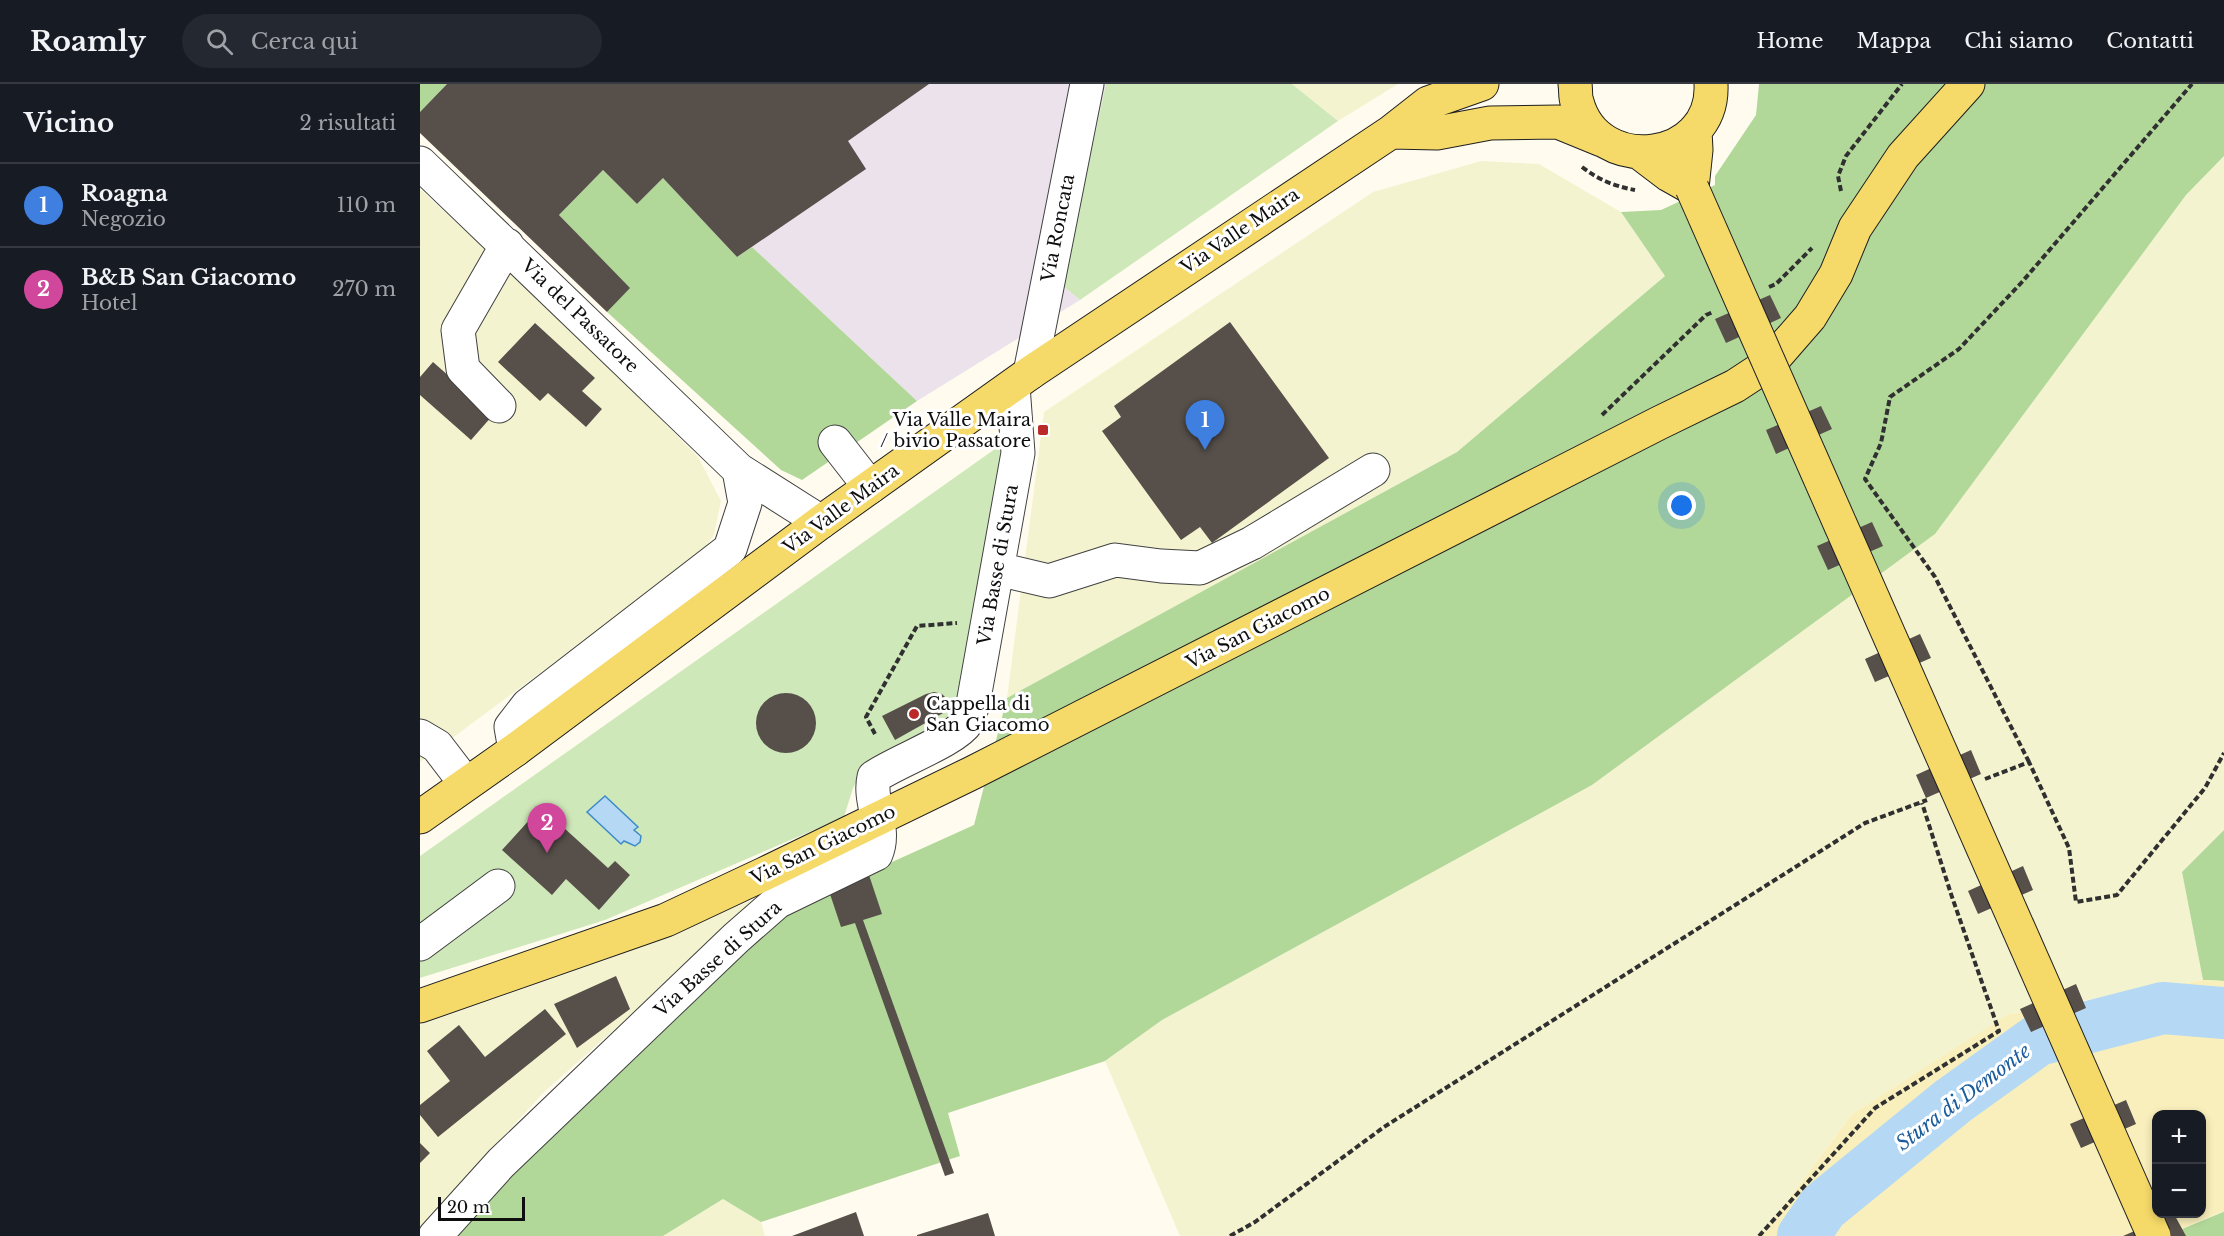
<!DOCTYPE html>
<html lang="it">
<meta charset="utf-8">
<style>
:root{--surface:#171b24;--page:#242831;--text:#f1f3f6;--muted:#9ea1a6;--line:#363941;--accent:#d8999a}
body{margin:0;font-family:"Libre Baskerville",serif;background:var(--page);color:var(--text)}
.controls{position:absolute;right:18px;bottom:18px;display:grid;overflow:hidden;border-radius:12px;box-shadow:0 3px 9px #0003}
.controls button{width:54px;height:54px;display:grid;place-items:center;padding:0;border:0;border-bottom:2px solid var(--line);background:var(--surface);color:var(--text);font:30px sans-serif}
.scale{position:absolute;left:18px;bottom:15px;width:87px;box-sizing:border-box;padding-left:6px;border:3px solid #0e0e0e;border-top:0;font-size:16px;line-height:21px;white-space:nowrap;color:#0e0e0e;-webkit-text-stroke:4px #fff;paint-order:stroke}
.you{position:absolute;left:1262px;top:422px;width:21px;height:21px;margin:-15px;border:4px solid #fff;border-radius:50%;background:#1a73e8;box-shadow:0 0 0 9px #1a73e833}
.badge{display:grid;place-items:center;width:39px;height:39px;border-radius:50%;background:var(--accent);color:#fff;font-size:20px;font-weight:700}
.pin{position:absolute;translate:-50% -50px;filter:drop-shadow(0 2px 3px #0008)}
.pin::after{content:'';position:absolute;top:32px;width:21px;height:18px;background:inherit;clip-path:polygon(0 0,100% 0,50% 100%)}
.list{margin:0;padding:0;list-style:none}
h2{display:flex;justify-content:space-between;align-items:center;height:78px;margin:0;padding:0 24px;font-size:26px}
h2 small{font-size:20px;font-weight:400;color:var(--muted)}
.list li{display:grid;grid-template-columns:39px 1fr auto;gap:18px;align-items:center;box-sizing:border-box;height:84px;padding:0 24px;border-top:2px solid var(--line)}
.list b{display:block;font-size:22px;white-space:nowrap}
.list p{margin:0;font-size:20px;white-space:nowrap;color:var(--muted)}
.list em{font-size:20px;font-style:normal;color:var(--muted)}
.icon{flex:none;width:33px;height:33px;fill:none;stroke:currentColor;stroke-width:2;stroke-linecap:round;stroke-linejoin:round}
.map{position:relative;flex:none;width:1804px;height:1152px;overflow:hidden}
header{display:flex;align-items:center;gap:36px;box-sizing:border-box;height:84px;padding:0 30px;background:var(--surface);border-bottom:2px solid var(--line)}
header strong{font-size:28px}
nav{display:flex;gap:33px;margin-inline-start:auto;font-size:21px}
.search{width:420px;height:54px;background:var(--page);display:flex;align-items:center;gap:15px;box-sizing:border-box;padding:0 21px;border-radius:33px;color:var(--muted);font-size:22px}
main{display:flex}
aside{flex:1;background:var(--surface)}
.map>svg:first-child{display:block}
.industrial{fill:#ebe2ec}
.farmland{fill:#f4f3cf}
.green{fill:#cfe8b9}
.forest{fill:#b2d899}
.sand{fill:#f9efbc;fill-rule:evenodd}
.water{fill:#b5d9f4;stroke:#3e8aca;stroke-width:1.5}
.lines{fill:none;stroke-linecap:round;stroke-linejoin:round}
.river{stroke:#b5d9f4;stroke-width:52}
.building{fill:#564f4a}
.minor-casing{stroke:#414141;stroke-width:35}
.major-casing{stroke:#1f1f1f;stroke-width:35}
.path{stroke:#303030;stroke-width:4;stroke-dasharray:6 3;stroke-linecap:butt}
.minor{stroke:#fff;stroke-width:33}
.major{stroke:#f5da69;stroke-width:33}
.rail{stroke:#ba2a29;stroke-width:4.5}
.major-bridge-casing{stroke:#1f1f1f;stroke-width:35;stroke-linecap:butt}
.major-bridge{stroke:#f5da69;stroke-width:33}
.poi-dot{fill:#ba2a29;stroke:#fff;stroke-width:2}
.labels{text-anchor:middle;stroke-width:6;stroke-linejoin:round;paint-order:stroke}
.street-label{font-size:18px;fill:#0e0e0e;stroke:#fff}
.poi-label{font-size:18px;fill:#0e0e0e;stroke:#fff;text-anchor:end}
.water-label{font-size:20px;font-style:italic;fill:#1a5c9c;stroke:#fff}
</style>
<header>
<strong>Roamly</strong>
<div class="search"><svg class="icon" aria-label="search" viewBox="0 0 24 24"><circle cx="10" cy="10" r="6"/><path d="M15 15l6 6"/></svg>Cerca qui</div>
<nav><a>Home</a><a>Mappa</a><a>Chi siamo</a><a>Contatti</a></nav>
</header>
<main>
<aside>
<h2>Vicino<small>2 risultati</small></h2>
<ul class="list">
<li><span class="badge" style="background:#3f7fe0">1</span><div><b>Roagna</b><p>Negozio</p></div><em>110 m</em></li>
<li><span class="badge" style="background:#d1479c">2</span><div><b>B&amp;B San Giacomo</b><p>Hotel</p></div><em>270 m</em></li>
</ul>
</aside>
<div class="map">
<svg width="1804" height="1152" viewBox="0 0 1804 1152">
<rect width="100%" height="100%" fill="#fffcef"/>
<path class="industrial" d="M 144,0 L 686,0 L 642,201 L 660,216 L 497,317 L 332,163 L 317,173 Z"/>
<path class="farmland" d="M 872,0 L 978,0 L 918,37 Z
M 1804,72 L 1804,746 L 1762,788 L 1783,896 L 1592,929 L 1432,1030 L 1341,1152 L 760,1152 L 685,977 L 742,936 L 1172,701 L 1515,450 L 1766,111 Z
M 1061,77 L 1119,80 L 1201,128 L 1245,192 L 1037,368 L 587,614 L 624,328 L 953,108 Z
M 0,105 L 147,240 L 278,373 L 301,417 L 294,451 L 279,471 L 0,678 Z
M 347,810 L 124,1008 L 0,1143 L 0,941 L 186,876 Z
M 303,1115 L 341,1138 L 345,1152 L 243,1152 Z"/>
<path class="green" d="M 686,0 L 872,0 L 918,37 L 660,216 L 642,201 Z
M 582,360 L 540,620 L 521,644 L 450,675 L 433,704 L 424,733 L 185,836 L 0,894 L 0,772 Z"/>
<path class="forest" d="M 0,0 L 27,0 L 0,28 Z
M 1339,0 L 1804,0 L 1804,72 L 1766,111 L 1515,450 L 1172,701 L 742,936 L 685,977 L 528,1029 L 540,1072 L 341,1138 L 303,1115 L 243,1152 L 32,1152 L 53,1126 L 301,881 L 407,801 L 472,778 L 554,741 L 587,614 L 1037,368 L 1245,192 L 1201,128 L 1241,126 L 1295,101 L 1295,92 L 1336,31 Z
M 183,86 L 217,120 L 243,94 L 317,173 L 332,163 L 497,317 L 382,396 L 361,386 L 187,228 L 209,204 L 139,131 Z
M 1804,746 L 1804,897 L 1783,896 L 1762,788 Z
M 1804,1127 L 1804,1152 L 1745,1152 L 1803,1128 Z"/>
<path class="sand" d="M 1783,896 L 1804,897 L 1804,1127 L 1745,1152 L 1341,1152 L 1432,1030 L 1589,930 ZM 1736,1030 L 1782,1030 L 1782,1130 L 1736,1130 Z"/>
<path class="water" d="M 185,712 L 218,743 L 214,746 L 221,752 L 220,758 L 215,762 L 204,757 L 201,760 L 167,728 Z"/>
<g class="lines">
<path class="river" d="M 1383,1152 L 1403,1123 L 1533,1017 L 1618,956 L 1743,924 L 1804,929"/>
</g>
<path class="building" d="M 27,0 L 509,0 L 428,57 L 446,85 L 317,173 L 243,94 L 217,120 L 183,86 L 139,131 L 210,204 L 187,228 L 0,49 L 0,28 Z
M 1350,211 L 1361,234 L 1306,259 L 1295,235 Z
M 810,238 L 909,374 L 792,459 L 780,443 L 761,456 L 682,347 L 701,333 L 694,322 Z
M 115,239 L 175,294 L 162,307 L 182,325 L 166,343 L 128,309 L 120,317 L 78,278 Z
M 13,278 L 73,331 L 51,356 L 0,311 L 0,293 Z
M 1401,322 L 1412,345 L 1356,370 L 1346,346 Z
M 1452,438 L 1463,462 L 1408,486 L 1397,462 Z
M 1500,550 L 1511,574 L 1455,598 L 1445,575 Z
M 514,608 L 522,610 L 526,614 L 527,621 L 525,628 L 475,656 L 462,632 L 506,610 Z
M336 639a30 30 0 1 1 60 0a30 30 0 1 1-60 0Z
M 1551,666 L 1561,690 L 1506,714 L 1496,691 Z
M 121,723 L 188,784 L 195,777 L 210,791 L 179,826 L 146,795 L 132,811 L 82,766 Z
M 1603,782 L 1613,806 L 1558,830 L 1548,807 Z
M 448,788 L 462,830 L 443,836 L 534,1089 L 525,1092 L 435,839 L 421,843 L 407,801 Z
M 196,892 L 210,925 L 157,964 L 134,920 Z
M 1656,900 L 1666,924 L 1611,948 L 1600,925 Z
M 125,925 L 146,950 L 18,1053 L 0,1031 L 0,1021 L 30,997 L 7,967 L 39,941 L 65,973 Z
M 1706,1016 L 1716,1040 L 1661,1064 L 1650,1040 Z
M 0,1059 L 10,1069 L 0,1079 Z
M 436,1128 L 444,1152 L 372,1152 Z
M 568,1129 L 575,1152 L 497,1152 L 497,1151 Z
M 1754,1130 L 1766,1152 L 1703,1152 Z"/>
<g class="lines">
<g class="minor-casing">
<path id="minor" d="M 0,79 L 319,386 L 401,438
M 610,289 L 667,0
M 79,322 L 43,285 L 38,246 L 87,161
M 415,358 L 450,403
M 578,485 L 629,497 L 695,476 L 741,482 L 780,484 L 832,459 L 953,386
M 0,652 L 17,662 L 46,700
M 95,666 L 91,643 L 108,621 L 310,465 L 325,419 L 319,386
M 0,860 L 78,802
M 15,1152 L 81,1079 L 316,854 L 357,818 L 456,770 C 467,745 448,718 454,693 C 475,678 536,656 547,638 C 550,633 551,625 553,620 L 598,369 L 593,302"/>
</g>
<g class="major-casing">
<path id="major" d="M 1155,0 C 1156,6 1155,13 1157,18 C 1177,94 1295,79 1291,0
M 971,48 L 1017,49 L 1070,39 L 1138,38 L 1182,56
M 1220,69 L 1249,91 L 1272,104 L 1276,66 L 1275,46
M 0,733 L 95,666 L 401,438 L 610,289 L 971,48 L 1008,19 L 1062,0
M 0,922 L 246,836 L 344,790 L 552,689 L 1239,339 L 1315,302 L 1350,279 L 1390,233 L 1416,190 L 1435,144 L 1483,72 L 1548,0"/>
</g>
<path class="path" d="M 1162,83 C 1179,96 1194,102 1215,106
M 1421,107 L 1418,92 L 1426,72 L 1482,0
M 1349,203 L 1356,200 L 1392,164
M 1182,331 L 1286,231 L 1293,228
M 455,650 L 446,633 L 497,542 L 537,539
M 1609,678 L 1515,493 L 1445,395 L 1461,359 L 1470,313 L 1539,265 L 1602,198 L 1772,0
M 1565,695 L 1609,678 L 1649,764 L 1656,818 L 1697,811 L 1785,704 L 1804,669
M 810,1152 L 835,1138 L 964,1043 L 1445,739 L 1507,716
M 1339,1152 L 1455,1024 L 1579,947 L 1532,813 L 1502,719"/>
<use href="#minor" class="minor"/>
<use href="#major" class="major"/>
<path class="rail" d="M 1284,104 L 1736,1127
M 1266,112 L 1725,1152
M 1738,1130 L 1748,1152"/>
<g class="major-bridge-casing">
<path id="major-bridge" d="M 1272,104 L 1734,1152"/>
</g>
<use href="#major-bridge" class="major-bridge"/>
</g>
<g class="poi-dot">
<rect x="617" y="340" width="12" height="12" rx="3"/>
<circle cx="494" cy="630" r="6"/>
</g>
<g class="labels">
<g class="street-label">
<text transform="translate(638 144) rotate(-79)" y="6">Via Roncata</text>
<text transform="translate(820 147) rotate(-34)" y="6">Via Valle Maira</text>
<text transform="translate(160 232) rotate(44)" y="6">Via del Passatore</text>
<text transform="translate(421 425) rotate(-36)" y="6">Via Valle Maira</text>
<text transform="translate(578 481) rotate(-80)" y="6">Via Basse di Stura</text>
<text transform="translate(838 544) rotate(-27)" y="6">Via San Giacomo</text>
<text transform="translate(403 761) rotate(-26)" y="6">Via San Giacomo</text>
<text transform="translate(298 875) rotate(-42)" y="6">Via Basse di Stura</text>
</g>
<g class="poi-label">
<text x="611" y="342">Via Valle Maira<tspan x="611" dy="21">/ bivio Passatore</tspan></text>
<text x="506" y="626" text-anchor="start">Cappella di<tspan x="506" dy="21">San Giacomo</tspan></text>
</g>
<g class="water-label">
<text transform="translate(1543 1013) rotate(-37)" y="7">Stura di Demonte</text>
</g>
</g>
</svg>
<div class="controls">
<button>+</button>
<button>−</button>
</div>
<div class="scale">20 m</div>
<div class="you"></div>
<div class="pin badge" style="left:785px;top:366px;background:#3f7fe0">1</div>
<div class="pin badge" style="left:127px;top:769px;background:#d1479c">2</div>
</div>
</main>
